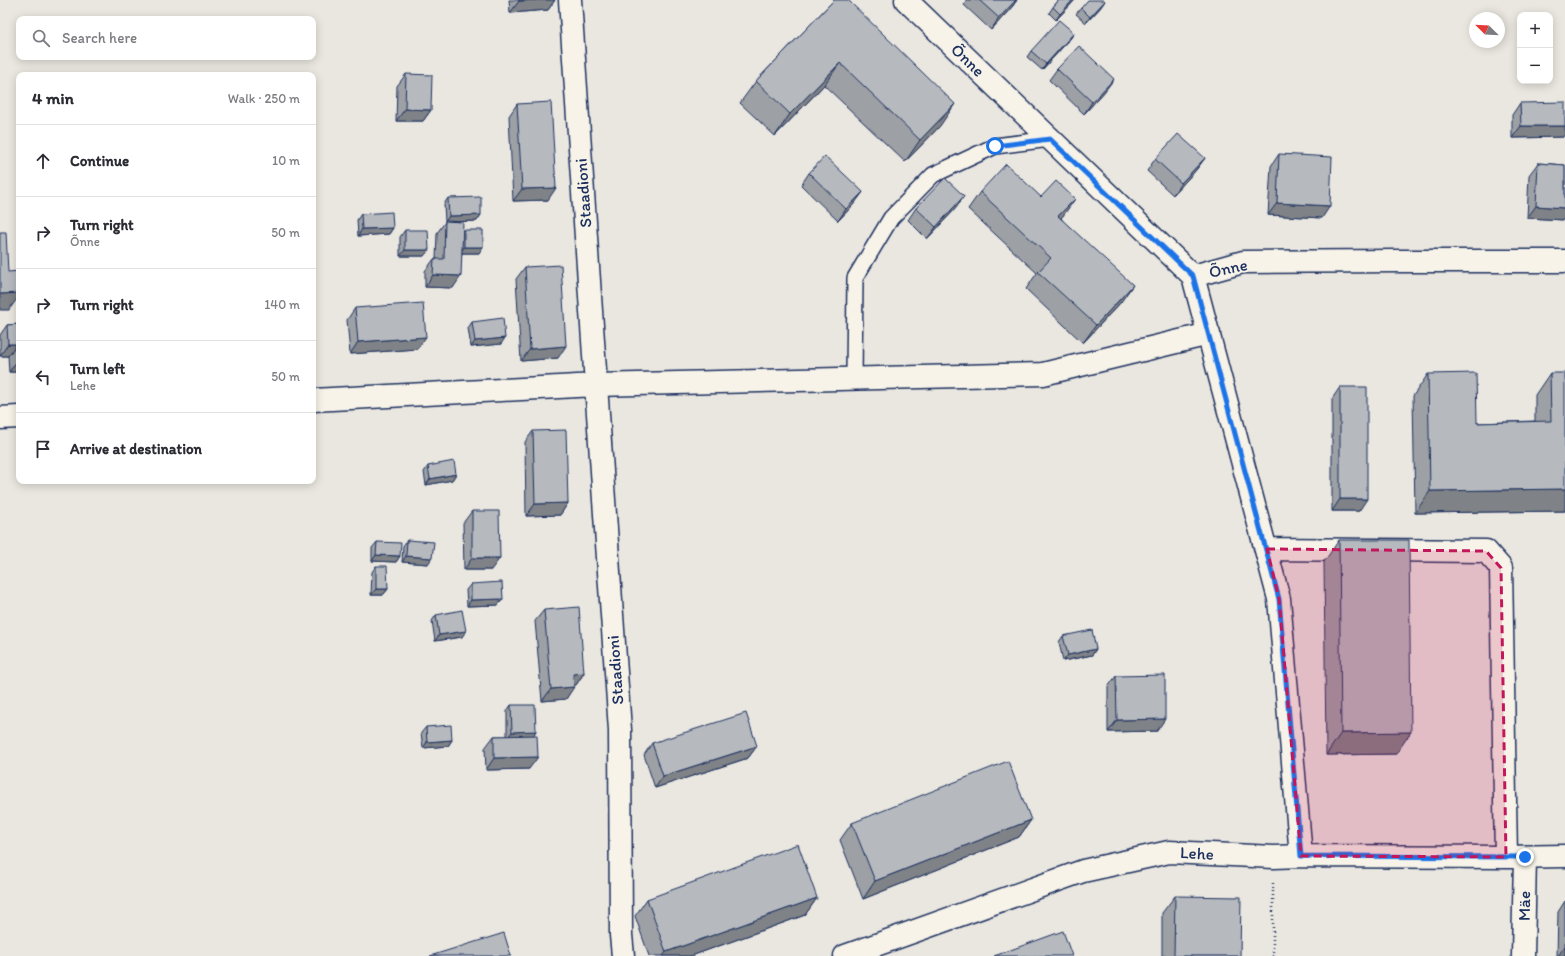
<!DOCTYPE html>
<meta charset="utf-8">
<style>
:root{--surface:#fff;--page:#f7f7f7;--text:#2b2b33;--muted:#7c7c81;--line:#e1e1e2}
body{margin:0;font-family:Itim,sans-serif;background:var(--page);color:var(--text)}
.controls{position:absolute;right:12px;top:12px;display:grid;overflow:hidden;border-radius:8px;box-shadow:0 2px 10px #0003}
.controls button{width:36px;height:36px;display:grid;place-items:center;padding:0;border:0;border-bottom:1px solid var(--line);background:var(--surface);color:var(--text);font:20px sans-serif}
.compass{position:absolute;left:1469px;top:12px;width:36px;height:36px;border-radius:50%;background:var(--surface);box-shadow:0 2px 10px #0003;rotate:294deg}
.stop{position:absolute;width:12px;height:12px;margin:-9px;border:3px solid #1a73e8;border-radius:50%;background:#fff}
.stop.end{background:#1a73e8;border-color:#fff;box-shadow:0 1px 4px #0008}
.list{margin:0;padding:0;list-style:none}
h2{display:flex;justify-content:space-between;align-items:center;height:52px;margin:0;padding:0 16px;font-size:17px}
h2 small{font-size:13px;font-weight:400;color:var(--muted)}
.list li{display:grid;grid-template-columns:26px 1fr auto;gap:12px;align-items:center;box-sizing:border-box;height:72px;padding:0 16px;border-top:1px solid var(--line)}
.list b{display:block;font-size:15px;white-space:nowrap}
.list p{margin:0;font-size:13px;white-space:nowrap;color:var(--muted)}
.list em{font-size:13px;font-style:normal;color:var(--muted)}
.icon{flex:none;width:22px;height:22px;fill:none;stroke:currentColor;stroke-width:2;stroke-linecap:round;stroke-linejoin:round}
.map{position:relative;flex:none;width:1565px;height:956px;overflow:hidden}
.search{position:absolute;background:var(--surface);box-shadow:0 2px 10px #0003;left:16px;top:16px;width:300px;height:44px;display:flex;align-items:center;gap:10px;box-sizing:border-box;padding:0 14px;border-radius:8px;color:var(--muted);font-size:15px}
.panel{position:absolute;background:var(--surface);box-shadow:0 2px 10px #0003;left:16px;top:72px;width:300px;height:412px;border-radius:8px}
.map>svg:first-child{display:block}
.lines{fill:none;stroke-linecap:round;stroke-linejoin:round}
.lane-casing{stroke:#1b2f5e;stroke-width:18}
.street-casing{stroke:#1b2f5e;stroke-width:25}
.path{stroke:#1b2f5e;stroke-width:2.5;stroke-dasharray:1 3;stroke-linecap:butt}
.lane{stroke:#f7f3e8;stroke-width:15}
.street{stroke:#f7f3e8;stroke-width:22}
.wall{fill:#9da0a4;stroke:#1b2f5e}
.shaded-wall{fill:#7f8286;stroke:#1b2f5e}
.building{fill:#b6babf;stroke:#1b2f5e}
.route{stroke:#1a73e8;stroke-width:5}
.marked{fill:#c2185b;fill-opacity:0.2;stroke:#c2185b;stroke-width:3;stroke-dasharray:8 5;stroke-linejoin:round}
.labels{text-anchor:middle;stroke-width:3.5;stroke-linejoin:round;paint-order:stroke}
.street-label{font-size:17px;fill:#1b2f5e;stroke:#f7f3e8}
</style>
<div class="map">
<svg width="1565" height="956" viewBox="0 0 1565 956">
<rect width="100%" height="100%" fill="#eae7e0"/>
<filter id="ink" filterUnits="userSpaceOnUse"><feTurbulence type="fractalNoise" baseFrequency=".025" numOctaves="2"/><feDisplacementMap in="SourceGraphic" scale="8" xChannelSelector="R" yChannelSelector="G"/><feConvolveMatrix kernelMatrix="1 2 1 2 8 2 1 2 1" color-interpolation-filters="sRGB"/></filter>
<g filter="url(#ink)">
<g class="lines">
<g class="lane-casing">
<path id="lane" d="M 854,378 L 855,278 L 891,218 L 933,175 L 995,146 L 1050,139"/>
</g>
<g class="street-casing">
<path id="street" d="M 906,0 L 1193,276 L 1243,262 L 1400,261 L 1565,261
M 1193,276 L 1279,599 L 1301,856
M 313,400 L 596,385 L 570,0
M 0,418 L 19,417
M 1267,549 L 1486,551 L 1501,568 L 1506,857
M 623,956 L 621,935 L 620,730 L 596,385 L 1043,374 L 1209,334
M 845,956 L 1083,871 L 1169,852 L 1274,857 L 1301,856 L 1506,857 L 1565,856
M 1523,956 L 1525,857"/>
</g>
<path class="path" d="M 1273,956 L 1273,883"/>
<use href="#lane" class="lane"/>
<use href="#street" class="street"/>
</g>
<path class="wall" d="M 509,0 L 555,0 L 548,10 L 510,13 Z
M 834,0 L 940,126 L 905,162 L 824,85 L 775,136 L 740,103 L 756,81 Z
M 967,0 L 1017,0 L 1012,7 L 991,30 L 964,5 Z
M 1059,0 L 1075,0 L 1056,20 L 1049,13 L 1053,7 Z
M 1101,7 L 1086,23 L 1076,14 L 1081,8 Z
M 1074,33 L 1070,39 L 1042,70 L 1027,57 L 1031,51 Z
M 1057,69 L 1105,91 L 1084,114 L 1049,80 Z
M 406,74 L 431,110 L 423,121 L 396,121 L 397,86 Z
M 1520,103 L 1563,137 L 1512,138 L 1512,115 Z
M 517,104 L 548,200 L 513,201 L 509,116 Z
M 1279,154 L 1322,218 L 1268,215 L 1271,166 Z
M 1205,158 L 1196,170 L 1173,195 L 1147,171 L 1155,159 Z
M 1538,163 L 1565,165 L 1565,220 L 1527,218 L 1529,175 Z
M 809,173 L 863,192 L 854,204 L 838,221 L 801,185 Z
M 980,192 L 1041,197 L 1063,216 L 1061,218 L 1121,302 L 1083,343 L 1026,289 L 1037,273 L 968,209 Z
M 964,196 L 956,208 L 927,239 L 908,220 L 916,208 Z
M 448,198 L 477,221 L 449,222 L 463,231 L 464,230 L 479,253 L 462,253 L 453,288 L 425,287 L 425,271 L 434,259 L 436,259 L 437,233 L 445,222 L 444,204 Z
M 361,214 L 393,228 L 389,234 L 358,236 L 357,220 Z
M 405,230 L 424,256 L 400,256 L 400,237 Z
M 525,267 L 558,358 L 521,361 L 516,279 Z
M 355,308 L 417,349 L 350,354 L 347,320 Z
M 472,322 L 501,344 L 471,347 L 468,328 Z
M 19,324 L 19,372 L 9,372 L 8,356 L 0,356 L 0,335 L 7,325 Z
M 1550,373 L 1565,511 L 1415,513 L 1413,396 L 1428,374 L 1477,423 L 1535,421 L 1535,395 Z
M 1340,387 L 1359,511 L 1332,511 L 1332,399 Z
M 533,431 L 568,503 L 560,515 L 526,516 L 525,442 Z
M 428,466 L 456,474 L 452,480 L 426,485 L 424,472 Z
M 472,511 L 491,570 L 464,570 L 463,523 Z
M 407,540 L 428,564 L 402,562 L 403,546 Z
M 1339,540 L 1396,754 L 1326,755 L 1324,562 Z
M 377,542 L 400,556 L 396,562 L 372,561 L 372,548 Z
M 376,566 L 388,589 L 383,595 L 371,595 L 372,572 Z
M 471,584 L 503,599 L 498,605 L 467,606 L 466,590 Z
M 544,610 L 584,673 L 576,685 L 574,685 L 566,699 L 542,701 L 535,621 Z
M 436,615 L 462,637 L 435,641 L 432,621 Z
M 1063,636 L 1096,649 L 1092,655 L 1063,661 L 1059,642 Z
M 1116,676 L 1157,731 L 1108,732 L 1108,687 Z
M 511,705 L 533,735 L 529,769 L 486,770 L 485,748 L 494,736 L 507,736 L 507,711 Z
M 426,727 L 452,740 L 448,746 L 423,748 L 421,733 Z
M 652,743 L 757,746 L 748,758 L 655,788 L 644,755 Z
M 1031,820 L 1019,837 L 863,899 L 840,840 L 852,823 Z
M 1175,896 L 1240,956 L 1162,956 L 1162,913 Z
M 817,898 L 805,915 L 691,956 L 649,956 L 635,916 L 647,899 Z
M 1565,901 L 1565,956 L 1557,956 L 1558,912 Z"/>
<path class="shaded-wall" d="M 537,0 L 555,0 L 548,10 L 510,13 L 519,1 Z
M 1016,0 L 1017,0 L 1012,7 L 991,30 L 999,18 Z
M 1073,0 L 1075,0 L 1056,20 L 1060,14 Z
M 1105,1 L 1101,7 L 1086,23 L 1090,17 Z
M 1074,33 L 1070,39 L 1042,70 L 1046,64 Z
M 840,63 L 824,85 L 775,136 L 790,114 Z
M 1114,79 L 1105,91 L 1084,114 L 1092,102 Z
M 955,104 L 940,126 L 905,162 L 920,140 Z
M 405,109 L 431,110 L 423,121 L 396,121 Z
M 1521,126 L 1565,126 L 1565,134 L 1563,137 L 1512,138 Z
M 1205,158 L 1196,170 L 1173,195 L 1181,183 Z
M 556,188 L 548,200 L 513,201 L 522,189 Z
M 863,192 L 854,204 L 838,221 L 846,209 Z
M 964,196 L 956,208 L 927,239 L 936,227 Z
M 1075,199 L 1063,216 L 1046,233 L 1058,216 Z
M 1277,203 L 1330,206 L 1322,218 L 1268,215 Z
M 1536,206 L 1565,208 L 1565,220 L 1527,218 Z
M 481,215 L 477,221 L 445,222 L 449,216 Z
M 393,228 L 389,234 L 358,236 L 362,229 Z
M 464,247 L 483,247 L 479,253 L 460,253 Z
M 405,250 L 429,250 L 424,256 L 400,256 Z
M 433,275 L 461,276 L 453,288 L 425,287 Z
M 1133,285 L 1121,302 L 1083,343 L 1096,325 Z
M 19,293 L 19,296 L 9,310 L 0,310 L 0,294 Z
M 426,337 L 417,349 L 350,354 L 358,342 Z
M 505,338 L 501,344 L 471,347 L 475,341 Z
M 8,344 L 17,344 L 8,356 L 0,356 Z
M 566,346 L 558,358 L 521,361 L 530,349 Z
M 18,360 L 19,360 L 19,372 L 9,372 Z
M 456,474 L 452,480 L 426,485 L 430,479 Z
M 1565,489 L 1565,511 L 1415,513 L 1430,491 Z
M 1340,499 L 1367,499 L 1359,511 L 1332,511 Z
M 568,503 L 560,515 L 526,516 L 535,504 Z
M 376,555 L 400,556 L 396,562 L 372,561 Z
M 406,556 L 432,558 L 428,564 L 402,562 Z
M 472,558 L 500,558 L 491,570 L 464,570 Z
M 376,589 L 388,589 L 383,595 L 371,595 Z
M 503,599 L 498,605 L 467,606 L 471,600 Z
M 466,631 L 462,637 L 435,641 L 439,635 Z
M 1096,649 L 1092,655 L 1063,661 L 1068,655 Z
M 584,673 L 576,685 L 565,686 L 573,674 Z
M 574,687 L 566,699 L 542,701 L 551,689 Z
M 1165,719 L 1157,731 L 1108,732 L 1117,720 Z
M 536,731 L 532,738 L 507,738 L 512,732 Z
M 1411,732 L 1396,754 L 1326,755 L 1341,733 Z
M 452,740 L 448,746 L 423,748 L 427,742 Z
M 757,746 L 748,758 L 655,788 L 663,776 Z
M 538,757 L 529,769 L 486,770 L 494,758 Z
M 1031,820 L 1019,837 L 863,899 L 875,881 Z
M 817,898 L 805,915 L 691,956 L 663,956 L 666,952 Z
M 1565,946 L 1565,956 L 1558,956 Z"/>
<path class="building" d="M 519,0 L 537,0 L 519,1 Z
M 834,0 L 848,0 L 955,104 L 920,140 L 840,63 L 790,114 L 756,81 Z
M 979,0 L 1016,0 L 999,18 Z
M 1059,0 L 1073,0 L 1060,14 L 1053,7 Z
M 1088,0 L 1104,0 L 1105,1 L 1090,17 L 1081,8 Z
M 1059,20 L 1074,33 L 1046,64 L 1031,51 Z
M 1079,46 L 1114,79 L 1092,102 L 1057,69 Z
M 406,74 L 432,75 L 431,110 L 405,109 Z
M 551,102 L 556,188 L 522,189 L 517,104 Z
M 1565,102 L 1565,126 L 1521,126 L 1520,103 Z
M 1178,134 L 1205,158 L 1181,183 L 1155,159 Z
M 1279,154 L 1332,157 L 1330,206 L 1277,203 Z
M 825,156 L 863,192 L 846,209 L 809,173 Z
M 1538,163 L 1565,165 L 1565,208 L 1536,206 Z
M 1006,164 L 1041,197 L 1056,181 L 1075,199 L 1058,216 L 1133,285 L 1096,325 L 1038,272 L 1051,258 L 980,192 Z
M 945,178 L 964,196 L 936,227 L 916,208 Z
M 481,197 L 481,215 L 449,216 L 448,198 Z
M 392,212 L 393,228 L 362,229 L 361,214 Z
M 445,221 L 463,222 L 461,276 L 433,275 L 434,259 L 444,259 Z
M 405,230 L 428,230 L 429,250 L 405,250 Z
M 464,230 L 483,230 L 483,247 L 464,247 Z
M 0,232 L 6,232 L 8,272 L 19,271 L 19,293 L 0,294 Z
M 561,265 L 566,346 L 530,349 L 525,267 Z
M 423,303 L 426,337 L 358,342 L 355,308 Z
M 503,318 L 505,338 L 475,341 L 472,322 Z
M 19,324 L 19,360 L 18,360 L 17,344 L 8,344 L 7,325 Z
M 1476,373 L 1477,423 L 1551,421 L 1550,373 L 1565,373 L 1565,489 L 1430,491 L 1428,374 Z
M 1340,387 L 1367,387 L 1367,499 L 1340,499 Z
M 566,430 L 568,503 L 535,504 L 533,431 Z
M 454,461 L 456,474 L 430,479 L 428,466 Z
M 472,511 L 499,511 L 500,558 L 472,558 Z
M 407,540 L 434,542 L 432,558 L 406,556 Z
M 1339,540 L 1409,540 L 1411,732 L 1341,733 Z
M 377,542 L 401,543 L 400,556 L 376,555 Z
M 376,566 L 387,566 L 388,589 L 376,589 Z
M 502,582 L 503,599 L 471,600 L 471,584 Z
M 579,607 L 584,673 L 573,674 L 574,687 L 551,689 L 544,610 Z
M 462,610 L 466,631 L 439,635 L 436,615 Z
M 1092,630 L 1096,649 L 1068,655 L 1063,636 Z
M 1165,675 L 1165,719 L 1117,720 L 1116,676 Z
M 511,705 L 535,705 L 536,731 L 512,732 Z
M 746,713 L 757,746 L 663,776 L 652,743 Z
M 451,725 L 452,740 L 427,742 L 426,727 Z
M 537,735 L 538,757 L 494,758 L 494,736 Z
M 1008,761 L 1031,820 L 875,881 L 852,823 Z
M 798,844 L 817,898 L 666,952 L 647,899 Z
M 1175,896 L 1241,897 L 1240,956 L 1174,956 Z
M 1063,931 L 1072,956 L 994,956 Z
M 504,933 L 511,956 L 430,956 Z"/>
</g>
<g class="lines" filter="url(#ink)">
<path class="route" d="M 995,146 L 1050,139 L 1193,276 L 1279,599 L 1301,856 L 1525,857"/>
</g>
<path class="marked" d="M 1267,549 L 1486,551 L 1501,568 L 1506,857 L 1301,856 L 1279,599 Z"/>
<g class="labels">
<g class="street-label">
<text transform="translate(968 60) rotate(44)" y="6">Õnne</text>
<text transform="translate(583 193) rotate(-94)" y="6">Staadioni</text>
<text transform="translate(1228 268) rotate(-12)" y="6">Õnne</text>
<text transform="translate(615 670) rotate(-94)" y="6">Staadioni</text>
<text transform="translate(1197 853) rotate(3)" y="6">Lehe</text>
<text transform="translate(1524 906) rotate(-89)" y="6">Mäe</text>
</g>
</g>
</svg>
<div class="controls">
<button>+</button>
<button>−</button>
</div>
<svg class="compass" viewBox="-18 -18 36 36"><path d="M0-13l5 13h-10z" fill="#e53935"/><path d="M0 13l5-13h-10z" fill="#7c7c81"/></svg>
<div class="stop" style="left:995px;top:146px"></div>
<div class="stop end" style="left:1525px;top:857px"></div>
<div class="search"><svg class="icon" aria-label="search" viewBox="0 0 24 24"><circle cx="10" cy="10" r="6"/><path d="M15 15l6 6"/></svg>Search here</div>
<section class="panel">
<h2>4 min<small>Walk · 250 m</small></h2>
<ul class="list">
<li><svg class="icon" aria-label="ahead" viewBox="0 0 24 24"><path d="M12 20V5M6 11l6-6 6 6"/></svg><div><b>Continue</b></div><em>10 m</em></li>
<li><svg class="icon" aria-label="right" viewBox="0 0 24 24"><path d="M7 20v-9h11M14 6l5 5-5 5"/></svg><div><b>Turn right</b><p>Õnne</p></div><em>50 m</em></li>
<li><svg class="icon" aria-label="right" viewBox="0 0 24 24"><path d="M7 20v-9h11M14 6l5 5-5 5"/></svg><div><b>Turn right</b></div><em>140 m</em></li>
<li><svg class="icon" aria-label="left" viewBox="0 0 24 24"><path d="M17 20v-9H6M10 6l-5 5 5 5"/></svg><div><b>Turn left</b><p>Lehe</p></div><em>50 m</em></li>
<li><svg class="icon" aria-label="arrive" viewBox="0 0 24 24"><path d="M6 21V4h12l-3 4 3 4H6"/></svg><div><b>Arrive at destination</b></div></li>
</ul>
</section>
</div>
